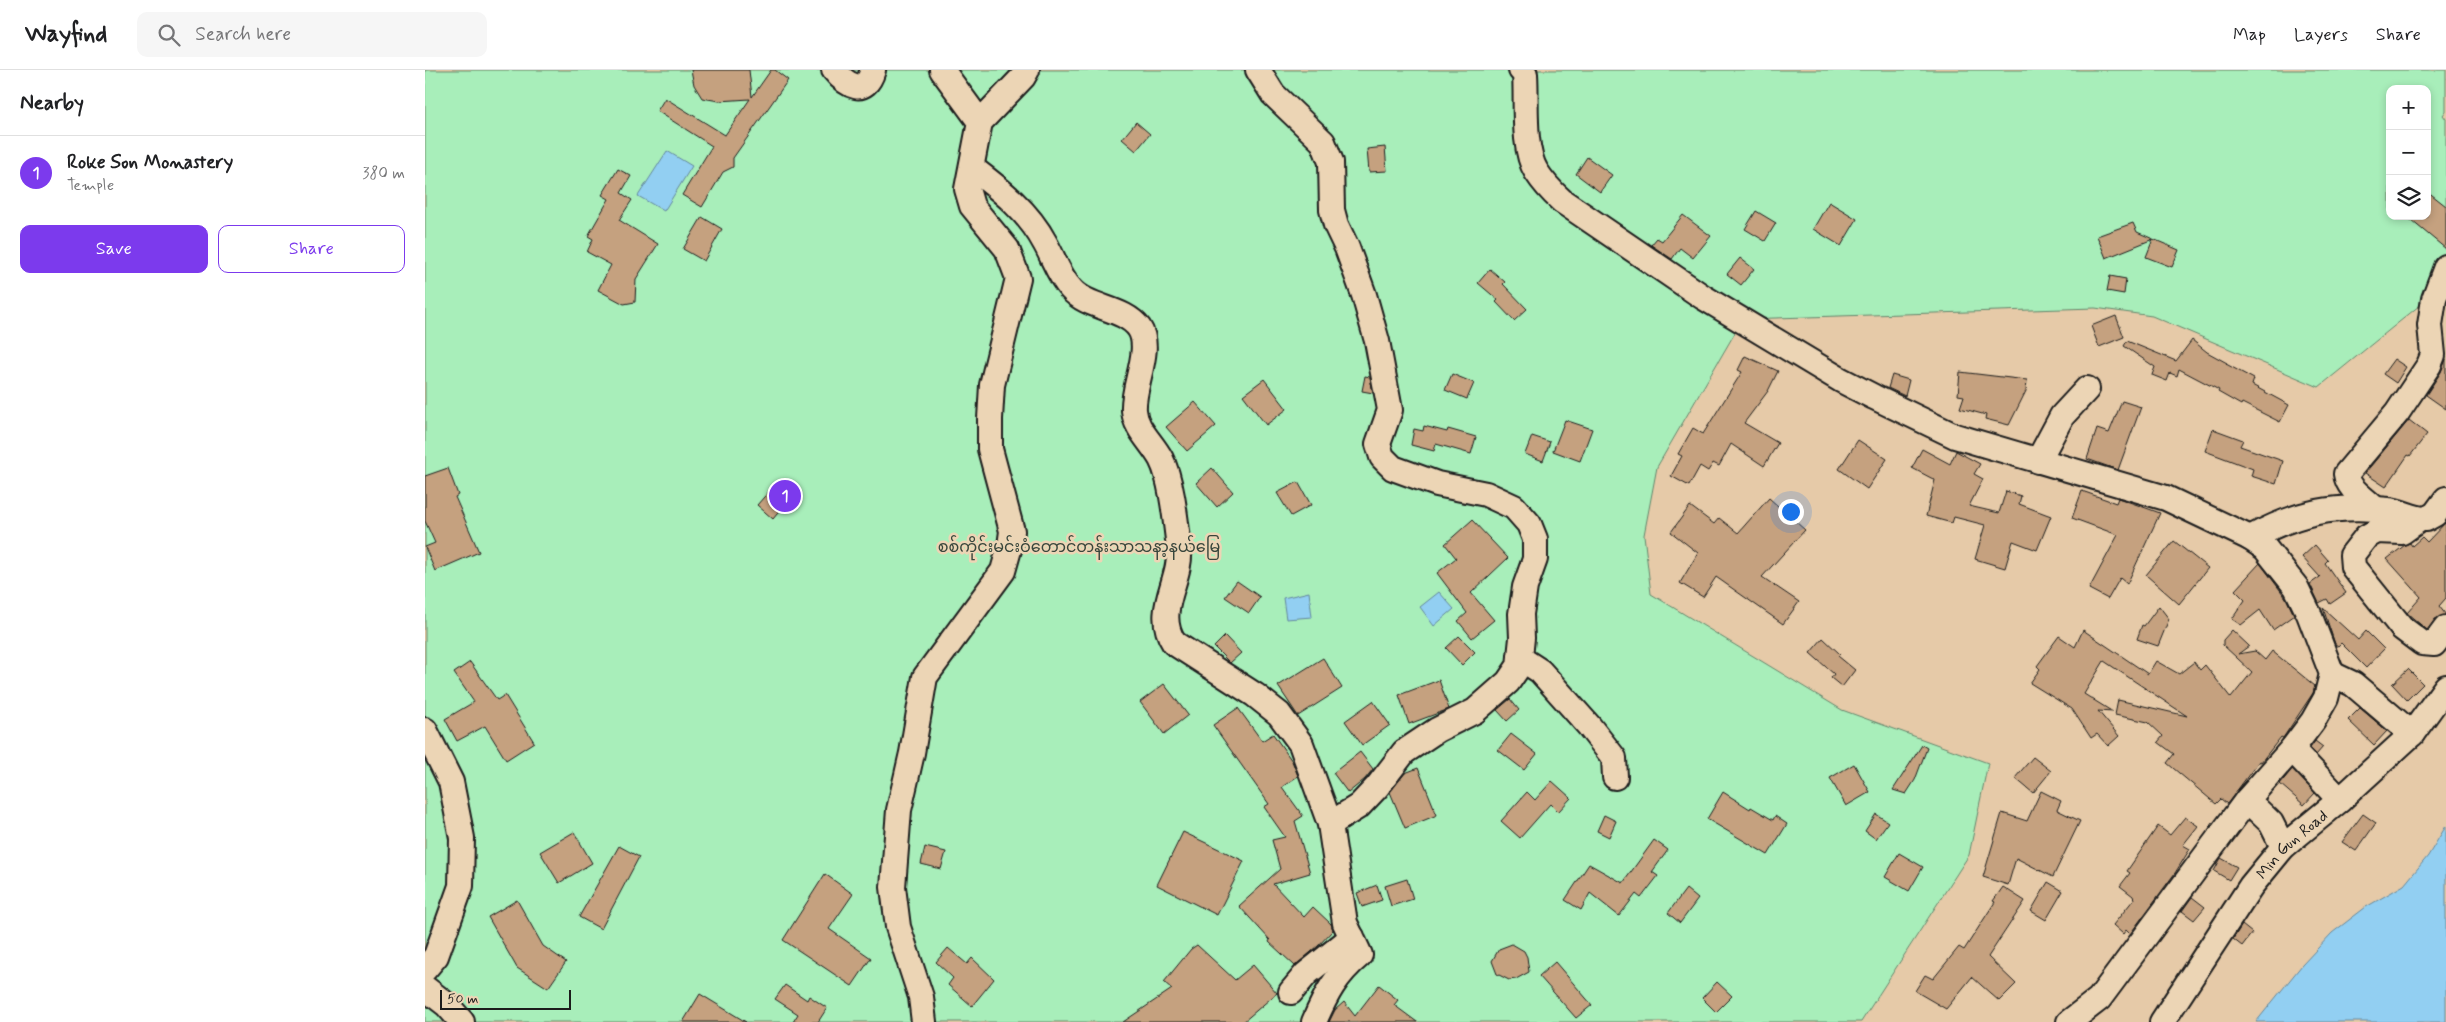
<!DOCTYPE html>
<meta charset="utf-8">
<style>
:root{--surface:#fff;--page:#f6f6f6;--text:#202124;--muted:#757577;--line:#e0e0e0;--accent:#7c3aed}
body{margin:0;font-family:Mynerve,"Noto Sans Myanmar",sans-serif;background:var(--page);color:var(--text)}
.controls{position:absolute;right:15px;top:15px;display:grid;overflow:hidden;border-radius:10px;box-shadow:0 2px 8px #0003}
.controls button{width:45px;height:45px;display:grid;place-items:center;padding:0;border:0;border-bottom:1px solid var(--line);background:var(--surface);color:var(--text);font:25px sans-serif}
.scale{position:absolute;left:15px;bottom:12px;width:131px;box-sizing:border-box;padding-left:5px;border:2px solid #1c1c1c;border-top:0;font-size:14px;line-height:18px;white-space:nowrap;color:#1c1c1c;-webkit-text-stroke:4px #ecd5b5;paint-order:stroke}
.you{position:absolute;left:1365px;top:441px;width:18px;height:18px;margin:-12px;border:4px solid #fff;border-radius:50%;background:#1a73e8;box-shadow:0 0 0 8px #1a73e833}
.badge{display:grid;place-items:center;width:32px;height:32px;border-radius:50%;background:var(--accent);color:#fff;font-size:16px;font-weight:700}
.pin{position:absolute;translate:-50% -50%;border:2px solid #fff;box-shadow:0 1px 5px #0006}
.list{margin:0;padding:0;list-style:none}
h2{display:flex;justify-content:space-between;align-items:center;height:65px;margin:0;padding:0 20px;font-size:21px}
h2 small{font-size:16px;font-weight:400;color:var(--muted)}
.list li{display:grid;grid-template-columns:32px 1fr auto;gap:15px;align-items:center;box-sizing:border-box;height:75px;padding:0 20px;border-top:1px solid var(--line)}
.list b{display:block;font-size:19px;white-space:nowrap}
.list p{margin:0;font-size:16px;white-space:nowrap;color:var(--muted)}
.list em{font-size:16px;font-style:normal;color:var(--muted)}
.actions{display:flex;gap:10px;padding:15px 20px}
.actions a{flex:1;padding:11px 0;border:1px solid var(--accent);border-radius:10px;text-align:center;font-size:18px;color:var(--accent)}
.actions .main{background:var(--accent);color:#fff}
.icon{flex:none;width:28px;height:28px;fill:none;stroke:currentColor;stroke-width:2;stroke-linecap:round;stroke-linejoin:round}
.map{position:relative;flex:none;width:2021px;height:952px;overflow:hidden}
header{display:flex;align-items:center;gap:30px;box-sizing:border-box;height:70px;padding:0 25px;background:var(--surface);border-bottom:1px solid var(--line)}
header strong{font-size:24px}
nav{display:flex;gap:28px;margin-inline-start:auto;font-size:18px}
.search{width:350px;height:45px;background:var(--page);display:flex;align-items:center;gap:12px;box-sizing:border-box;padding:0 18px;border-radius:10px;color:var(--muted);font-size:19px}
main{display:flex}
aside{flex:1;background:var(--surface)}
.map>svg:first-child{display:block}
.green{fill:#a8eeba;stroke:#62856b;fill-rule:evenodd}
.water{fill:#92cff2;stroke:#63879c}
.building{fill:#c5a17f;stroke:#1c1c1c}
.lines{fill:none;stroke-linecap:round;stroke-linejoin:round}
.minor-casing{stroke:#1c1c1c;stroke-width:28}
.minor{stroke:#ecd5b5;stroke-width:24}
.labels{text-anchor:middle;stroke-width:5;stroke-linejoin:round;paint-order:stroke}
.park-label{font-size:16px;fill:#38463c;stroke:#ecd5b5}
.street-label{font-size:16px;fill:#1c1c1c;stroke:#ecd5b5}
</style>
<header>
<strong>Wayfind</strong>
<div class="search"><svg class="icon" aria-label="search" viewBox="0 0 24 24"><circle cx="10" cy="10" r="6"/><path d="M15 15l6 6"/></svg>Search here</div>
<nav><a>Map</a><a>Layers</a><a>Share</a></nav>
</header>
<main>
<aside>
<h2>Nearby<small></small></h2>
<ul class="list">
<li><span class="badge">1</span><div><b>Roke Son Monastery</b><p>Temple</p></div><em>380 m</em></li>
</ul>
<div class="actions"><a class="main">Save</a><a>Share</a></div>
</aside>
<div class="map">
<svg width="2021" height="952" viewBox="0 0 2021 952">
<rect width="100%" height="100%" fill="#e6caa8"/>
<filter id="ink" filterUnits="userSpaceOnUse"><feTurbulence type="fractalNoise" baseFrequency=".02" numOctaves="2"/><feDisplacementMap in="SourceGraphic" scale="10" xChannelSelector="R" yChannelSelector="G"/><feConvolveMatrix kernelMatrix="1 2 1 2 8 2 1 2 1" color-interpolation-filters="sRGB"/></filter>
<g filter="url(#ink)">
<path class="green" d="M 0,0 L 2021,0 L 2021,41 L 2018,45 L 2021,49 L 2021,214 L 1894,317 L 1727,246 L 1670,238 L 1318,249 L 1232,397 L 1219,465 L 1226,524 L 1417,640 L 1563,693 L 1544,785 L 1436,952 L 0,952 ZM 1965,19 L 2002,19 L 2002,146 L 1965,146 Z"/>
<path class="water" d="M 242,81 L 267,96 L 239,141 L 213,126 Z
M 884,522 L 887,547 L 861,549 L 858,528 Z
M 1014,522 L 1029,539 L 1009,556 L 995,537 Z
M 2021,756 L 2021,952 L 1831,952 L 1877,895 L 1907,863 L 1941,837 L 1979,815 L 2003,786 Z"/>
<path class="building" d="M 266,0 L 324,0 L 327,27 L 346,0 L 350,0 L 363,10 L 308,88 L 308,97 L 298,102 L 277,137 L 257,125 L 287,76 L 232,41 L 240,28 L 300,65 L 325,29 L 294,31 L 277,28 L 269,15 Z
M 711,52 L 725,64 L 711,81 L 697,69 Z
M 960,77 L 962,101 L 944,102 L 942,79 Z
M 1162,87 L 1187,105 L 1175,122 L 1151,104 Z
M 193,99 L 206,106 L 196,123 L 207,130 L 194,150 L 233,174 L 211,209 L 210,232 L 199,234 L 173,220 L 186,195 L 162,182 L 168,169 L 163,166 L 184,129 L 177,125 Z
M 2002,121 L 2021,136 L 2021,179 L 1981,146 L 2002,146 Z
M 1404,132 L 1432,149 L 1416,176 L 1388,159 Z
M 1331,141 L 1351,153 L 1340,171 L 1320,159 Z
M 1258,145 L 1286,166 L 1268,188 L 1255,178 L 1247,189 L 1226,175 L 1232,168 L 1237,171 Z
M 277,147 L 297,159 L 279,191 L 258,179 Z
M 1708,153 L 1712,162 L 1728,169 L 1681,188 L 1672,166 Z
M 1728,169 L 1754,180 L 1747,197 L 1721,187 Z
M 1315,188 L 1329,199 L 1316,215 L 1302,204 Z
M 1065,199 L 1080,212 L 1078,214 L 1102,239 L 1089,251 L 1071,232 L 1073,230 L 1053,213 Z
M 1685,206 L 1701,209 L 1699,224 L 1682,221 Z
M 1691,246 L 1699,267 L 1674,277 L 1666,256 Z
M 1767,270 L 1782,282 L 1802,293 L 1801,294 L 1829,309 L 1827,315 L 1864,335 L 1855,352 L 1817,333 L 1816,335 L 1793,322 L 1794,320 L 1754,299 L 1752,306 L 1745,303 L 1742,311 L 1727,305 L 1730,297 L 1699,276 L 1702,271 L 1751,291 Z
M 1320,286 L 1353,301 L 1343,321 L 1319,353 L 1353,373 L 1339,396 L 1306,374 L 1294,396 L 1288,393 L 1283,401 L 1275,396 L 1264,416 L 1246,406 L 1257,386 L 1253,384 L 1268,358 L 1278,364 L 1317,302 L 1313,300 Z
M 1969,289 L 1981,297 L 1971,313 L 1958,304 Z
M 2021,289 L 2021,339 L 2001,325 L 2016,302 Z
M 1535,302 L 1602,310 L 1601,321 L 1584,355 L 1560,349 L 1561,345 L 1535,338 L 1539,326 L 1533,325 Z
M 1027,304 L 1049,313 L 1042,329 L 1020,320 Z
M 1467,305 L 1484,310 L 1480,326 L 1463,318 Z
M 940,306 L 945,307 L 948,323 L 937,321 Z
M 839,309 L 862,339 L 841,355 L 818,325 Z
M 1697,331 L 1716,337 L 1693,400 L 1662,389 L 1672,359 L 1684,363 Z
M 770,332 L 791,356 L 762,381 L 741,357 Z
M 1140,350 L 1167,359 L 1155,391 L 1128,381 Z
M 1984,350 L 2002,364 L 1985,386 L 1983,385 L 1961,417 L 1940,403 Z
M 999,356 L 1022,362 L 1023,359 L 1051,367 L 1046,384 L 1011,374 L 1009,381 L 986,375 L 989,359 L 998,361 Z
M 1788,359 L 1818,370 L 1815,376 L 1858,391 L 1851,414 L 1826,406 L 1828,399 L 1780,381 Z
M 1107,366 L 1125,372 L 1118,391 L 1100,384 Z
M 1433,370 L 1462,389 L 1442,419 L 1414,399 Z
M 1497,379 L 1525,394 L 1531,381 L 1555,394 L 1549,404 L 1558,409 L 1544,436 L 1574,443 L 1581,421 L 1596,426 L 1594,434 L 1626,446 L 1612,480 L 1588,471 L 1580,498 L 1550,489 L 1560,455 L 1529,447 L 1527,453 L 1501,446 L 1510,410 L 1487,398 Z
M 23,398 L 33,425 L 30,427 L 54,482 L 10,501 L 0,477 L 10,473 L 0,451 L 0,406 Z
M 787,398 L 808,422 L 792,437 L 771,413 Z
M 873,412 L 886,435 L 866,446 L 852,423 Z
M 346,419 L 362,432 L 348,449 L 332,435 Z
M 1657,421 L 1691,433 L 1693,428 L 1735,443 L 1702,514 L 1695,508 L 1683,529 L 1664,519 L 1693,465 L 1647,448 Z
M 1344,428 L 1380,460 L 1337,507 L 1374,532 L 1358,554 L 1291,507 L 1278,527 L 1255,513 L 1273,483 L 1246,462 L 1265,436 L 1289,454 L 1294,448 L 1313,463 Z
M 1047,450 L 1083,488 L 1046,523 L 1069,550 L 1047,568 L 1033,551 L 1042,543 L 1012,503 L 1031,488 L 1020,474 Z
M 2021,452 L 2021,528 L 2014,536 L 2021,545 L 2010,549 L 2002,560 L 1982,543 L 1996,527 L 1962,489 L 1980,475 L 1985,473 L 1987,476 L 1997,467 L 2002,472 Z
M 1749,471 L 1783,498 L 1754,534 L 1721,505 Z
M 1890,475 L 1903,490 L 1900,493 L 1921,523 L 1905,534 L 1902,529 L 1894,533 L 1885,514 L 1895,507 L 1877,487 Z
M 1835,493 L 1861,528 L 1869,545 L 1848,560 L 1835,540 L 1816,555 L 1807,549 L 1820,530 L 1810,520 Z
M 812,511 L 835,527 L 824,543 L 800,527 Z
M 1734,536 L 1744,549 L 1733,576 L 1712,569 L 1717,555 L 1719,556 Z
M 1898,538 L 1933,570 L 1941,561 L 1959,579 L 1941,598 L 1916,573 L 1913,576 L 1910,574 Z
M 1658,560 L 1723,604 L 1731,591 L 1754,604 L 1769,592 L 1775,600 L 1780,595 L 1806,628 L 1827,602 L 1798,575 L 1798,570 L 1807,560 L 1824,576 L 1813,584 L 1830,581 L 1840,590 L 1847,581 L 1890,616 L 1888,623 L 1858,668 L 1856,667 L 1836,692 L 1834,691 L 1802,734 L 1796,729 L 1791,734 L 1742,693 L 1749,684 L 1733,672 L 1738,666 L 1723,652 L 1690,645 L 1693,630 L 1762,646 L 1679,591 L 1659,624 L 1688,642 L 1673,641 L 1694,666 L 1683,676 L 1672,664 L 1666,668 L 1647,639 L 1605,613 L 1615,599 L 1612,596 L 1634,566 L 1650,577 Z
M 800,566 L 816,583 L 805,593 L 789,577 Z
M 1034,566 L 1050,582 L 1037,595 L 1021,578 Z
M 1398,568 L 1415,584 L 1413,586 L 1430,600 L 1417,617 L 1406,608 L 1409,604 L 1385,583 Z
M 898,588 L 917,618 L 873,646 L 853,616 Z
M 45,592 L 72,630 L 80,625 L 109,672 L 81,690 L 60,656 L 32,671 L 20,649 L 49,632 L 29,603 Z
M 1983,599 L 1998,614 L 1982,630 L 1967,614 Z
M 1014,610 L 1024,639 L 984,654 L 974,625 Z
M 739,614 L 763,645 L 739,664 L 715,632 Z
M 1085,629 L 1094,640 L 1082,651 L 1072,640 Z
M 948,631 L 965,655 L 937,675 L 920,651 Z
M 813,638 L 837,671 L 848,664 L 867,691 L 873,706 L 857,717 L 878,746 L 870,751 L 885,803 L 848,814 L 879,847 L 888,837 L 906,854 L 908,860 L 893,876 L 870,896 L 844,872 L 845,870 L 814,836 L 855,799 L 847,770 L 860,767 L 839,737 L 844,734 L 788,655 Z
M 1935,638 L 1962,661 L 1949,675 L 1923,650 Z
M 1086,664 L 1112,684 L 1099,700 L 1073,680 Z
M 1890,671 L 1898,677 L 1891,685 L 1885,678 Z
M 1497,675 L 1502,678 L 1490,710 L 1481,724 L 1468,720 Z
M 935,682 L 948,699 L 940,709 L 923,723 L 908,703 Z
M 1608,687 L 1626,701 L 1608,723 L 1590,708 Z
M 1429,694 L 1445,722 L 1421,736 L 1405,708 Z
M 993,698 L 1012,745 L 980,758 L 965,722 L 980,703 Z
M 1867,699 L 1890,723 L 1879,735 L 1855,714 Z
M 1127,711 L 1146,728 L 1133,742 L 1125,734 L 1095,768 L 1076,751 L 1102,722 L 1110,730 Z
M 1616,721 L 1636,731 L 1632,740 L 1655,751 L 1628,807 L 1591,788 L 1583,815 L 1558,807 L 1577,743 L 1602,751 Z
M 1298,722 L 1325,739 L 1326,737 L 1348,750 L 1350,746 L 1362,754 L 1343,785 L 1282,749 Z
M 1451,744 L 1463,752 L 1451,769 L 1440,761 Z
M 1938,744 L 1951,753 L 1931,781 L 1917,772 Z
M 1179,745 L 1191,751 L 1184,767 L 1172,761 Z
M 1760,747 L 1773,756 L 1758,775 L 1765,779 L 1750,803 L 1705,864 L 1701,860 L 1698,864 L 1688,855 L 1709,829 L 1708,826 L 1695,816 L 1705,803 L 1702,801 L 1733,756 L 1745,765 Z
M 149,762 L 167,793 L 134,813 L 115,782 Z
M 758,762 L 819,791 L 792,845 L 732,815 Z
M 1229,770 L 1243,780 L 1227,802 L 1233,806 L 1216,828 L 1211,824 L 1194,846 L 1165,823 L 1156,840 L 1140,830 L 1164,794 L 1198,813 Z
M 194,776 L 214,787 L 176,859 L 154,847 Z
M 500,777 L 521,782 L 516,799 L 496,794 Z
M 1474,783 L 1498,797 L 1484,821 L 1460,807 Z
M 1796,788 L 1812,797 L 1804,810 L 1789,801 Z
M 400,804 L 428,824 L 404,859 L 446,888 L 427,916 L 358,870 Z
M 982,809 L 988,829 L 966,836 L 960,816 Z
M 1623,812 L 1638,821 L 1621,850 L 1606,841 Z
M 952,815 L 957,830 L 937,837 L 932,823 Z
M 1578,817 L 1600,831 L 1563,887 L 1591,914 L 1574,931 L 1547,907 L 1521,939 L 1490,921 L 1500,905 L 1508,909 L 1534,877 L 1539,880 L 1570,832 L 1568,831 Z
M 1261,819 L 1273,829 L 1255,853 L 1243,843 Z
M 1767,827 L 1780,837 L 1769,850 L 1757,841 Z
M 92,830 L 118,876 L 141,892 L 123,918 L 92,898 L 63,847 Z
M 1817,855 L 1827,863 L 1817,876 L 1808,869 Z
M 1087,874 L 1099,881 L 1102,887 L 1104,902 L 1091,909 L 1084,910 L 1072,904 L 1067,891 L 1074,879 Z
M 772,875 L 810,910 L 828,895 L 852,923 L 818,952 L 698,952 L 747,919 L 739,912 L 766,879 Z
M 523,878 L 542,894 L 547,888 L 569,909 L 547,936 L 523,915 L 528,908 L 511,892 Z
M 1130,892 L 1167,935 L 1151,948 L 1114,906 Z
M 1292,912 L 1307,926 L 1291,942 L 1277,928 Z
M 360,915 L 382,930 L 384,926 L 402,938 L 393,952 L 368,952 L 373,944 L 350,929 Z
M 954,915 L 973,930 L 969,935 L 992,952 L 904,952 L 910,940 L 919,932 L 930,946 Z
M 275,924 L 321,952 L 258,952 Z"/>
<g class="lines">
<g class="minor-casing">
<g id="minor">
<path d="M 409,0 C 422,16 440,27 448,0"/>
<path d="M 517,0 L 555,52"/>
<path d="M 833,0 L 848,24 L 898,72 L 906,92 L 907,140 L 911,155 L 922,178 L 939,225 L 952,271 L 965,340 L 953,374 L 957,387 L 968,398 L 1012,414 L 1061,424 L 1089,437 L 1104,454 L 1110,469 L 1110,489 L 1100,517 L 1096,544 L 1097,568 L 1094,596 L 1083,612 L 1050,641 L 1012,660 L 979,682 L 952,717 L 934,736 L 905,754"/>
<path d="M 1096,0 L 1100,4 C 1102,32 1097,77 1111,101 C 1118,112 1127,122 1137,131 L 1278,227 L 1416,310 L 1449,327 L 1530,366 L 1741,428 L 1825,468 L 1840,478 L 1871,517 L 1884,544 L 1907,604 L 1901,628 L 1888,651 L 1867,679 L 1822,730 L 1846,753 L 1858,777"/>
<path d="M 547,98 C 575,119 603,141 620,173 C 629,189 634,206 646,219 C 663,239 699,237 714,258 C 728,279 707,316 709,340 C 710,359 727,372 736,389 C 747,410 751,454 754,478 C 757,511 728,541 749,573 L 830,625 L 854,644 L 876,674 L 905,754 L 920,853 L 935,885 C 911,905 901,924 889,952"/>
<path d="M 1613,391 L 1637,346 L 1662,319"/>
<path d="M 1951,440 C 1940,428 1923,420 1921,404 L 1972,343 L 2004,295 L 2008,285 L 2005,255 L 2009,229 L 2021,197"/>
<path d="M 1995,449 L 1977,462 L 1952,461 L 1941,467 L 1927,485 L 1928,497 L 1977,558 L 1997,573 L 2009,574 L 2021,558"/>
<path d="M 1825,468 C 1873,442 1910,434 1964,440 C 1976,441 1988,449 2001,449 L 2010,444 L 2021,429"/>
<path d="M 1095,588 L 1115,601 L 1164,656 L 1189,688 L 1190,707"/>
<path d="M 1907,604 L 1928,614 L 1987,664"/>
<path d="M 0,660 L 26,712 L 37,768 L 36,816 L 11,886 L 0,899"/>
<path d="M 1867,679 L 1915,730"/>
<path d="M 0,918 L 22,935 L 37,952"/>
<path d="M 866,922 L 881,904 L 927,867"/>
<path d="M 499,952 L 496,927 L 473,857 L 468,817 L 474,740 L 487,683 L 500,607 L 578,501 L 585,476 L 587,461 L 565,379 L 565,349 L 567,315 L 593,208 L 582,179 L 547,136 L 542,119 L 555,52 L 598,7 L 602,0"/>
<path d="M 1644,952 L 1674,929 L 1822,730"/>
<path id="s1" d="M 1737,952 L 1826,816 L 1858,777 L 1915,730 L 1987,664 L 2021,617"/>
</g>
</g>
<use href="#minor" class="minor"/>
</g>
</g>
<g class="labels">
<g class="park-label">
<text x="654" y="482">စစ်ကိုင်းမင်းဝံတောင်တန်းသာသနာ့နယ်မြေ</text>
</g>
<g class="street-label">
<text dy="6" stroke="none"><textPath href="#s1" startOffset="221">Min Gun Road</textPath></text>
</g>
</g>
</svg>
<div class="controls">
<button>+</button>
<button>−</button>
<button><svg class="icon" aria-label="layers" viewBox="0 0 24 24"><path d="M12 4l9 5-9 5-9-5zM3 14l9 5 9-5"/></svg></button>
</div>
<div class="scale">50 m</div>
<div class="you"></div>
<div class="pin badge" style="left:360px;top:426px">1</div>
</div>
</main>
